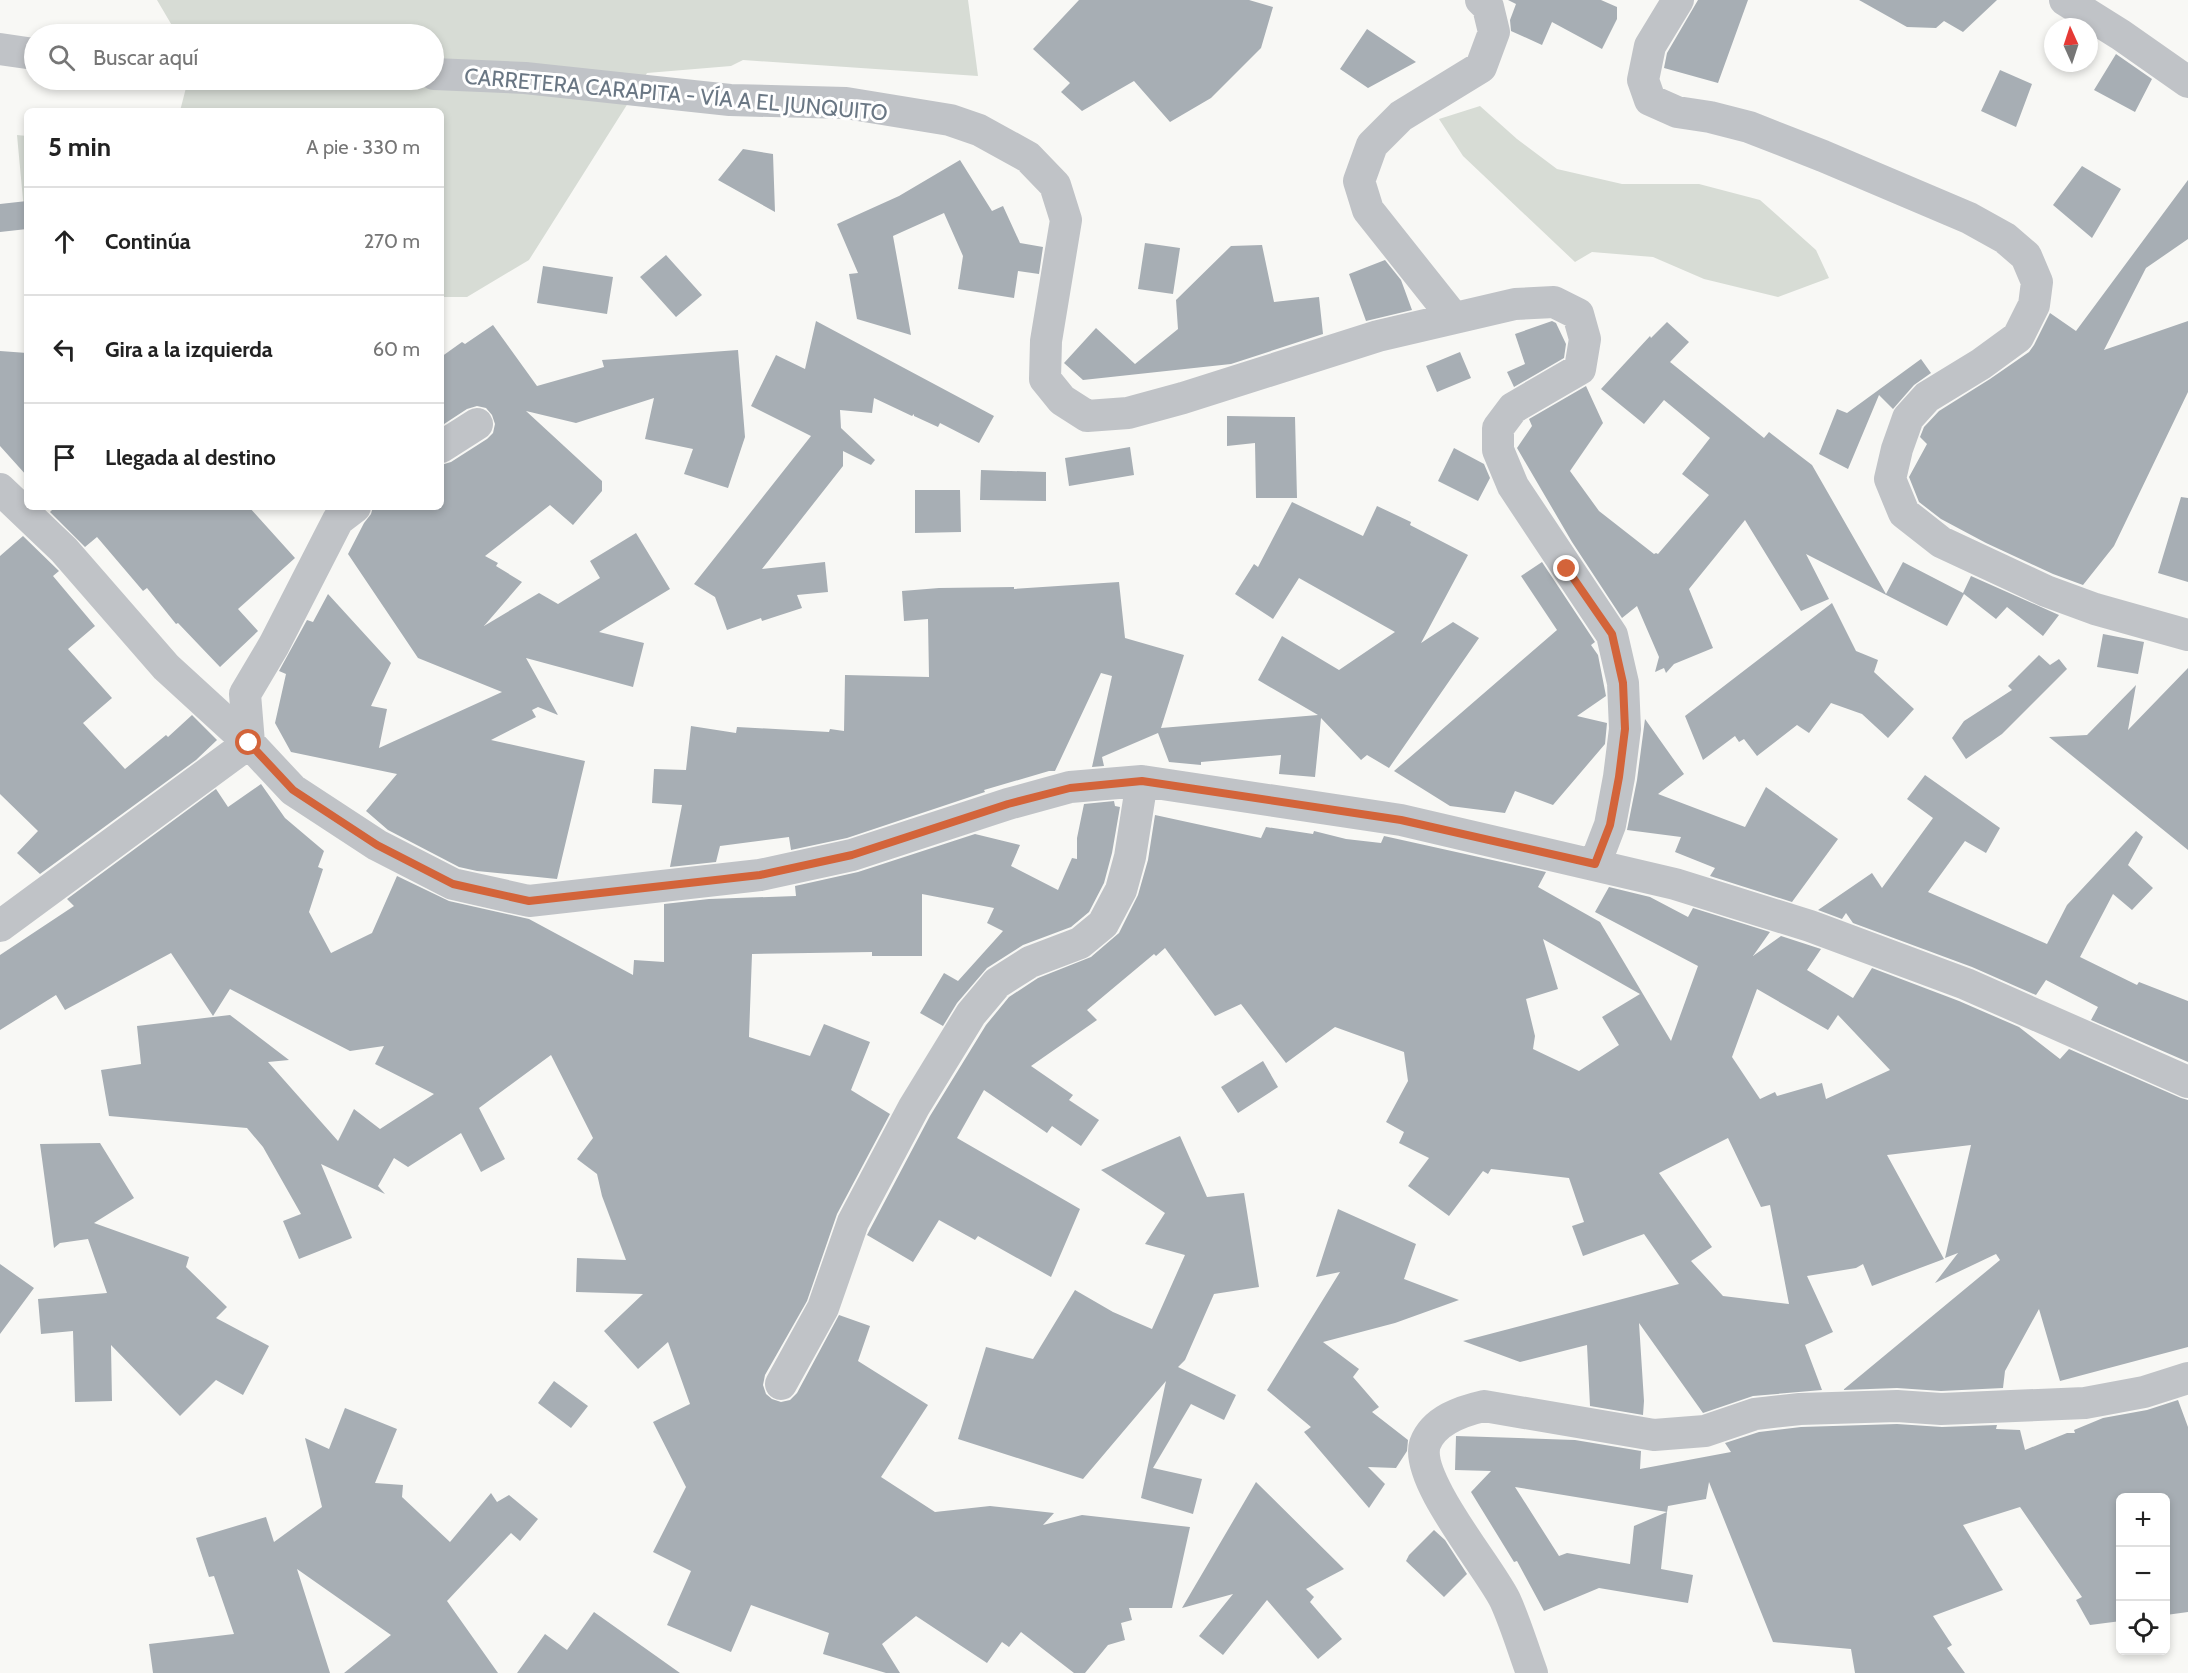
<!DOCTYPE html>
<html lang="es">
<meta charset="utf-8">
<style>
:root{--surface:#fff;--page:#f6f6f6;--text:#222;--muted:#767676;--line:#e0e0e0}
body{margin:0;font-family:Cabin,sans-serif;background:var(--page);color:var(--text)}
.controls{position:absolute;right:18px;bottom:18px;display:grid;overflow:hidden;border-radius:9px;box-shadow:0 3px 9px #0003}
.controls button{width:54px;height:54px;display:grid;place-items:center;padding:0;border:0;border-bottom:2px solid var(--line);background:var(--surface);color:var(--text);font:30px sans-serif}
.compass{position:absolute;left:2044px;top:18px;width:54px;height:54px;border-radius:50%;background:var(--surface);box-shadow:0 3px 9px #0003;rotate:357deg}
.stop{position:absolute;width:18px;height:18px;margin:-14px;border:4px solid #d3643a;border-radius:50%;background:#fff}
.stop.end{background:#d3643a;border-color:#fff;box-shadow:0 2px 6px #0008}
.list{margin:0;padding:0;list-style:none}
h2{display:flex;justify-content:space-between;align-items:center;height:78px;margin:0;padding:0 24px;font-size:26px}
h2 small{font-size:20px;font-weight:400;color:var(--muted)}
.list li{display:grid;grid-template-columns:39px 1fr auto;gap:18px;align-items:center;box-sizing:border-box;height:108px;padding:0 24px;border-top:2px solid var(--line)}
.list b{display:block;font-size:22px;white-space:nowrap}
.list em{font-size:20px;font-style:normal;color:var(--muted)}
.icon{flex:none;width:33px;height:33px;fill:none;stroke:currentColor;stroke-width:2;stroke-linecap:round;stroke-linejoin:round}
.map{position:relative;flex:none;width:2188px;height:1673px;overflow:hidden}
.search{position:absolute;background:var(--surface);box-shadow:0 3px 9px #0003;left:24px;top:24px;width:420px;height:66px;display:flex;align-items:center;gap:15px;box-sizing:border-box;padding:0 21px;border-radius:33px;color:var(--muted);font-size:22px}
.panel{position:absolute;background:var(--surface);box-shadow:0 3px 9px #0003;left:24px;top:108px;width:420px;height:402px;border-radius:9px}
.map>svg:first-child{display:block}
.green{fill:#d7dcd5}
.building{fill:#a7aeb4;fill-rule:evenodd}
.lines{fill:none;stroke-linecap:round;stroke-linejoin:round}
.street{stroke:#c0c3c7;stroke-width:32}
.route{stroke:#d3643a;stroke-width:8}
.labels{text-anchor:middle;stroke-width:6;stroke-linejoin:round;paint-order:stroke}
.street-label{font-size:22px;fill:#6a7784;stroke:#fff}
</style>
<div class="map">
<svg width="2188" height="1673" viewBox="0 0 2188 1673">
<rect width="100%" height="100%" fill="#f8f8f5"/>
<path class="green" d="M 157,0 L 968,0 L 978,76 L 743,60 L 731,66 L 647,73 L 529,260 L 467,297 L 441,297 L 441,111 L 180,111 L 188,80 L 434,80 L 434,34 L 177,34 Z
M 1480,106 L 1517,139 L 1557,169 L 1622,184 L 1699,184 L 1760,200 L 1816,250 L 1829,278 L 1778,297 L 1704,279 L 1653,257 L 1592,252 L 1575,262 L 1463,156 L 1439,119 Z
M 17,135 L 27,136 L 27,222 L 25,221 Z"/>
<path class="building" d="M 1079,0 L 1249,0 L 1273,7 L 1261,48 L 1211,98 L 1170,122 L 1134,81 L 1082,111 L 1061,92 L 1070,83 L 1033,49 Z
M 1508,0 L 1601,0 L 1617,7 L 1617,19 L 1602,49 L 1552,22 L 1542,45 L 1511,31 L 1510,20 L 1516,4 Z
M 1698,0 L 1748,0 L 1718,83 L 1664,68 L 1667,53 Z
M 1859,0 L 1997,0 L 1963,32 L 1944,21 L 1936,28 L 1907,27 Z
M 1367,29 L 1416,62 L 1368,88 L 1340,69 Z
M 2116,54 L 2152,79 L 2135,112 L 2094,90 Z
M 2000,70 L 2032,84 L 2016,127 L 1981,111 Z
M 743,149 L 773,154 L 775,212 L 718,180 Z
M 960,160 L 992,211 L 1003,206 L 1020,243 L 1043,247 L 1039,274 L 1018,271 L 1014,298 L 958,289 L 963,256 L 944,213 L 893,236 L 911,335 L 857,319 L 849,274 L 858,273 L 837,224 L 899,196 Z
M 2082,166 L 2121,189 L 2092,238 L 2053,205 Z
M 2188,180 L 2188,239 L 2146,268 L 2104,350 L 2188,321 L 2188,392 L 2114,546 L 2083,585 L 2053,574 L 1986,543 L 1941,519 L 1919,502 L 1909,477 L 1927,444 L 1920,437 L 1924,427 L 1939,411 L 1990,379 L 2029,352 L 2034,345 L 2050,313 L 2076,331 Z
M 27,201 L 27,229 L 0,232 L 0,204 Z
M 1145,243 L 1180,248 L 1173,294 L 1138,289 Z
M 1262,245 L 1274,302 L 1319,297 L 1323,334 L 1231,364 L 1083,380 L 1064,363 L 1096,328 L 1135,364 L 1178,329 L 1176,300 L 1231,246 Z
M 666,255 L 702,295 L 676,317 L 640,277 Z
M 1385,260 L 1401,280 L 1412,310 L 1366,321 L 1349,274 Z
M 543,266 L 613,277 L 607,314 L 537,303 Z
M 816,321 L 994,416 L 979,443 L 940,423 L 938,427 L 914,416 L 914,414 L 912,416 L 874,398 L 872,413 L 840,410 L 841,428 L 875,460 L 871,465 L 843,451 L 843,466 L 762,569 L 825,562 L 828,592 L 797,595 L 802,608 L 762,621 L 761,618 L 727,630 L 715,597 L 694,584 L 811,436 L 751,406 L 776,355 L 805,369 Z
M 1552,321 L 1556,323 L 1566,344 L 1564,358 L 1514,387 L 1507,372 L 1525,364 L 1515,334 Z
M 1667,322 L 1689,342 L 1670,362 L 1764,438 L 1769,432 L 1812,465 L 1886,594 L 1903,562 L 1963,593 L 1971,576 L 2059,615 L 2043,636 L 2007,607 L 1996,619 L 1964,594 L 1947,626 L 1806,554 L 1829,599 L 1801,611 L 1745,520 L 1689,589 L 1713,648 L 1674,664 L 1666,673 L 1664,668 L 1655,672 L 1659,657 L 1637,606 L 1622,618 L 1572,542 L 1517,448 L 1532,426 L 1529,419 L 1586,386 L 1603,423 L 1570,471 L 1599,511 L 1654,554 L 1656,553 L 1658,554 L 1709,495 L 1682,474 L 1710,438 L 1664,400 L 1644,424 L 1601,389 L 1650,336 L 1651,338 Z
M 493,325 L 537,386 L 604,367 L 602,360 L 738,350 L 745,437 L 728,488 L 684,474 L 693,449 L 645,439 L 654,398 L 576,423 L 526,411 L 602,481 L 602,491 L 573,525 L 550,505 L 485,556 L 498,563 L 496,566 L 522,582 L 484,626 L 539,593 L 558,604 L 600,578 L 590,561 L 636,533 L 670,589 L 599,632 L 644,643 L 633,687 L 526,658 L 558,715 L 538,707 L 532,710 L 536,717 L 491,740 L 585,761 L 557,879 L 477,871 L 459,867 L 388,830 L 366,811 L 397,774 L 291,752 L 275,723 L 286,674 L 279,671 L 307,620 L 313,622 L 328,594 L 391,663 L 371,706 L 387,709 L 379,748 L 502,692 L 418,658 L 348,554 L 364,523 L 371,514 L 373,507 L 441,507 L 441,465 L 451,462 L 487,439 L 493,433 L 495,424 L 492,415 L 486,408 L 477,406 L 467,409 L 441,426 L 441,357 L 462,342 L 465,344 Z
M 0,351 L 27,353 L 27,476 L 0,446 Z
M 1460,352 L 1471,378 L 1437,392 L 1426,366 Z
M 1921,359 L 1931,373 L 1914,385 L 1893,409 L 1879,395 L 1848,469 L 1819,454 L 1837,409 L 1847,413 Z
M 1227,416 L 1295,417 L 1297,498 L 1256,498 L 1255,443 L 1227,446 Z
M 1130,447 L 1134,475 L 1069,486 L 1065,458 Z
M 1454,448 L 1484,464 L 1490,478 L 1478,501 L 1438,481 Z
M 981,470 L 1046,472 L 1046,501 L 980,500 Z
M 915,490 L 960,490 L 961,532 L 915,533 Z
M 2181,497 L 2188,498 L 2188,582 L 2158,573 Z
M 1292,502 L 1363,536 L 1377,506 L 1411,522 L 1410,525 L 1468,555 L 1421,643 L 1453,622 L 1479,638 L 1389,768 L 1367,755 L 1361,760 L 1321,718 L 1315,777 L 1279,774 L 1281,755 L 1201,762 L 1201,765 L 1169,762 L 1158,733 L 1102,757 L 1104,766 L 1092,767 L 1112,676 L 1101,673 L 1055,771 L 1049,771 L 984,790 L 985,792 L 847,838 L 791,850 L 789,837 L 720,846 L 716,862 L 670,867 L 682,805 L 652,803 L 654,769 L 686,770 L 691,726 L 736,733 L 737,727 L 829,732 L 830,729 L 844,731 L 845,675 L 929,677 L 928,619 L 904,621 L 902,591 L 939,588 L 1014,587 L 1014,589 L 1119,582 L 1125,638 L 1184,655 L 1161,728 L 1318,715 L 1258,680 L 1282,636 L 1339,670 L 1395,632 L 1299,578 L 1273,619 L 1235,594 L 1254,564 L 1258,567 Z
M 55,507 L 249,507 L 295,558 L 238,609 L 258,631 L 220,667 L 178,623 L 176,624 L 147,588 L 143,591 L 97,537 L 85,547 L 50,512 Z
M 23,536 L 59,571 L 53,576 L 95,626 L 68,649 L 112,698 L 83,723 L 125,769 L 166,735 L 168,737 L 192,715 L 217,740 L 196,760 L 40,874 L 17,853 L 38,831 L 0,794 L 0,556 Z
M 1542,562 L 1595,642 L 1591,645 L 1598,655 L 1606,696 L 1577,716 L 1607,723 L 1605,744 L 1553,805 L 1515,791 L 1505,813 L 1450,806 L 1394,771 L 1557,630 L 1521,576 Z
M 1832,603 L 1856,651 L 1878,660 L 1874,672 L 1914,709 L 1888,738 L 1862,714 L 1831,703 L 1809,733 L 1797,725 L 1757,756 L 1744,739 L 1739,742 L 1735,736 L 1703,760 L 1685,716 Z
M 2103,634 L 2144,642 L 2138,674 L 2097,667 Z
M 2039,655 L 2050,665 L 2059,659 L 2067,669 L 2002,734 L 1966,759 L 1952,738 L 1964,721 L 2012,690 L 2008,686 Z
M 2188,668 L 2188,850 L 2049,737 L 2087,735 L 2136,685 L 2128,730 Z
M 1645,719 L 1684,774 L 1658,794 L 1745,827 L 1766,787 L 1838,839 L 1792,902 L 1710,876 L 1715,868 L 1675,852 L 1681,837 L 1627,830 L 1637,780 Z
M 1925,775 L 2000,828 L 1986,853 L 1965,841 L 1928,892 L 2047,944 L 2067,905 L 2136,831 L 2143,837 L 2128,865 L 2153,888 L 2132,910 L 2113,894 L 2080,957 L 2137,985 L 2139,982 L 2188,1001 L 2188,1062 L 2091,1020 L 2098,1007 L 2046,980 L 2036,995 L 1972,967 L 1853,923 L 1846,913 L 1842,919 L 1818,910 L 1872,873 L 1882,888 L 1933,818 L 1907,799 Z
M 261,784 L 285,818 L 324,851 L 318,867 L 323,869 L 309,912 L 331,953 L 372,933 L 397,876 L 449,901 L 529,919 L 633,975 L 634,960 L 664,962 L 664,904 L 709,899 L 796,896 L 795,886 L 858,872 L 975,834 L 1020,845 L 1011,866 L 1058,890 L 1072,858 L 1077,859 L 1077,838 L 1084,804 L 1114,801 L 1115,806 L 1120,807 L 1112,853 L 1104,883 L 1089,912 L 1071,927 L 1023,945 L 987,968 L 957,1003 L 943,1026 L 920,1013 L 944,973 L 958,981 L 1003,931 L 987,923 L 994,908 L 922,894 L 922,956 L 872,956 L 872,952 L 752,954 L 749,1037 L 810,1056 L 824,1024 L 870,1042 L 851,1090 L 890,1114 L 837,1214 L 807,1301 L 765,1375 L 763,1385 L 766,1394 L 772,1399 L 781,1402 L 790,1400 L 797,1393 L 839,1315 L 870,1326 L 858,1361 L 928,1405 L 881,1477 L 935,1512 L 990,1506 L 1054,1513 L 1043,1525 L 1082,1515 L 1190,1527 L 1172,1608 L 1129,1608 L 1132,1620 L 1121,1623 L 1125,1640 L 1108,1645 L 1085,1673 L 1074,1673 L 1021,1632 L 1009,1647 L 1002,1642 L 987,1663 L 916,1616 L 882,1644 L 900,1673 L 886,1673 L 823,1654 L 829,1633 L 751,1605 L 731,1652 L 667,1625 L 691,1571 L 653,1552 L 686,1487 L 653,1422 L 690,1404 L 668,1342 L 638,1369 L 604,1331 L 643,1294 L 576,1292 L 577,1258 L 626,1260 L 602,1196 L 597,1174 L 577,1159 L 593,1138 L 551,1055 L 479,1108 L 505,1159 L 481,1172 L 461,1133 L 408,1167 L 394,1158 L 378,1186 L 385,1194 L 321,1164 L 352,1238 L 299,1259 L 283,1221 L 301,1214 L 263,1147 L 247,1128 L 109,1116 L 101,1070 L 141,1064 L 137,1026 L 230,1015 L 289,1060 L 268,1062 L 338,1141 L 354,1109 L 380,1129 L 434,1094 L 375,1064 L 384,1046 L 350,1051 L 230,989 L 213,1016 L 171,953 L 65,1010 L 56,995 L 0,1030 L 0,955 L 74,906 L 67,899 L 216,789 L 228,807 Z
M 1155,815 L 1261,838 L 1266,827 L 1313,834 L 1314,831 L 1346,839 L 1381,843 L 1384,836 L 1546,872 L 1538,887 L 1600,922 L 1671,1041 L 1698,966 L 1595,912 L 1609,887 L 1650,897 L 1688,917 L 1693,908 L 1770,932 L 1753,956 L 1781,936 L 1821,949 L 1807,970 L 1853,998 L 1872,968 L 1959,1001 L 2019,1027 L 2060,1059 L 2069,1049 L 2181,1098 L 2188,1100 L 2188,1347 L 2060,1381 L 2039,1309 L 2005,1371 L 2003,1388 L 1941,1391 L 1897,1388 L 1843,1390 L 2000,1260 L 1996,1254 L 1935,1283 L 1958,1253 L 1945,1258 L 1971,1145 L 1887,1155 L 1944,1259 L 1872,1286 L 1863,1264 L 1856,1268 L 1807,1276 L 1833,1332 L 1805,1345 L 1822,1390 L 1753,1396 L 1703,1413 L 1639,1323 L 1644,1401 L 1643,1415 L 1590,1406 L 1587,1345 L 1520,1362 L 1463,1341 L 1679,1284 L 1644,1234 L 1583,1256 L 1572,1226 L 1584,1222 L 1569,1178 L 1491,1169 L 1488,1174 L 1483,1171 L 1449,1216 L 1408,1186 L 1429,1158 L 1399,1143 L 1404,1132 L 1386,1122 L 1408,1081 L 1404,1052 L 1335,1027 L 1286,1063 L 1241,1004 L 1215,1016 L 1165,948 L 1156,956 L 1154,954 L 1087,1010 L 1097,1020 L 1031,1066 L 1073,1095 L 1069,1100 L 1099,1120 L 1081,1146 L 1052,1126 L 1047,1133 L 984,1090 L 957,1138 L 1080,1209 L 1051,1277 L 978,1236 L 975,1240 L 939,1220 L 913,1262 L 867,1235 L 930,1116 L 986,1025 L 1009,997 L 1038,978 L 1091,957 L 1119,933 L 1138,895 L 1148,860 ZM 1543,939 L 1640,994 L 1602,1017 L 1619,1045 L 1579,1071 L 1533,1049 L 1535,1036 L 1526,999 L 1558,989 ZM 1757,989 L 1828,1030 L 1838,1015 L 1890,1070 L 1826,1099 L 1822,1083 L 1777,1096 L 1775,1092 L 1760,1099 L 1732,1057 ZM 1728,1138 L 1761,1207 L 1770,1205 L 1789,1304 L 1723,1296 L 1691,1261 L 1712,1247 L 1659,1173 Z
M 1263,1061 L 1278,1087 L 1238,1113 L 1221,1087 Z
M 1180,1136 L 1207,1197 L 1244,1193 L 1259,1287 L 1214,1294 L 1185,1360 L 1178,1367 L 1236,1395 L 1224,1420 L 1191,1404 L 1153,1468 L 1202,1479 L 1193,1514 L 1141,1498 L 1166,1381 L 1083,1479 L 958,1439 L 986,1347 L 1033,1359 L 1075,1290 L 1113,1312 L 1152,1329 L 1185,1255 L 1145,1244 L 1165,1213 L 1101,1170 Z
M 100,1143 L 134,1198 L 94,1223 L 189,1257 L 186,1267 L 227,1307 L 216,1318 L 269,1346 L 243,1395 L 216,1380 L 180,1416 L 111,1345 L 112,1401 L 75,1402 L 73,1331 L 41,1334 L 38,1299 L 107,1293 L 88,1239 L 60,1243 L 54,1248 L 40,1144 Z
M 1338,1209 L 1416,1244 L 1404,1279 L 1459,1300 L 1395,1323 L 1323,1342 L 1359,1369 L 1353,1377 L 1379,1407 L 1372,1412 L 1408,1440 L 1407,1451 L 1396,1468 L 1368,1467 L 1385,1484 L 1369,1508 L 1304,1432 L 1311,1427 L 1267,1390 L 1340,1272 L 1316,1277 Z
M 0,1264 L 34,1288 L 0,1334 Z
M 554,1381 L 588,1406 L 571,1428 L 538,1403 Z
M 2178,1400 L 2188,1427 L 2188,1612 L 2166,1615 L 2166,1497 L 2121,1497 L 2121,1621 L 2090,1625 L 2076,1600 L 2082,1597 L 2020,1507 L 1963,1525 L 2003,1590 L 1933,1616 L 1952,1645 L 1947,1648 L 1965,1673 L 1855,1673 L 1851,1649 L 1773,1642 L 1709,1482 L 1706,1499 L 1668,1506 L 1667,1512 L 1515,1487 L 1559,1556 L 1567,1553 L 1630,1564 L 1634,1526 L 1667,1512 L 1661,1569 L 1693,1575 L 1688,1603 L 1599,1588 L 1544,1611 L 1517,1561 L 1514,1562 L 1471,1492 L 1491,1471 L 1455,1470 L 1456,1436 L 1575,1440 L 1641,1451 L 1640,1469 L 1731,1452 L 1725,1443 L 1759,1432 L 1801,1427 L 1897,1424 L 1942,1427 L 1997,1425 L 1996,1429 L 2020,1430 L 2025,1450 L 2067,1433 L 2075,1433 L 2074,1430 L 2103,1418 L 2147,1410 Z
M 345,1408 L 397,1429 L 375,1483 L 403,1485 L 402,1497 L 450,1542 L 491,1493 L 497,1502 L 509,1495 L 538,1519 L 520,1541 L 511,1533 L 447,1601 L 498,1673 L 344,1673 L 391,1635 L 297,1569 L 330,1673 L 153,1673 L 149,1644 L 234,1634 L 214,1576 L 209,1577 L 196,1538 L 266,1517 L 274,1542 L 322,1507 L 305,1438 L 329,1449 Z
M 1256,1482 L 1344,1569 L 1306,1589 L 1314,1597 L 1310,1602 L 1342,1639 L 1318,1659 L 1267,1600 L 1223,1655 L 1199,1636 L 1233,1594 L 1182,1608 Z
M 1434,1530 L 1445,1540 L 1467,1574 L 1444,1597 L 1406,1561 L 1409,1555 Z
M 594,1612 L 680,1673 L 517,1673 L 545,1634 L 567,1650 Z"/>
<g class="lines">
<path class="street" d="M 1678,0 L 1650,46 L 1643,80 L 1650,100 L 1677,112 L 1710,117 L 1749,127 L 1823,156 L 1969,218 L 2005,238 L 2026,256 L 2037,282 L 2034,305 L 2018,337 L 1981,364 L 1927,397 L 1908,418 L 1897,449 L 1890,479 L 1904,513 L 1941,542 L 2046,591 L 2095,609 L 2188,635
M 2065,0 L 2121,35 L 2188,82
M 0,49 L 34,54
M 434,74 L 525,78 L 730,100 L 846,103 L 950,120 L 979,130 L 1028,157 L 1055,185 L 1066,220 L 1046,341 L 1045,379 L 1062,400 L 1087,416 L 1128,413 L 1183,398 L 1378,336 L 1515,304 L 1554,302 L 1578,314 L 1585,339 L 1580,369 L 1513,408 L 1498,428 L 1498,450 L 1513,486 L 1612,635 L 1623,683 L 1625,729 L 1619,777 L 1610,825 L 1595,864
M 1453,317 L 1368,210 L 1359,181 L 1372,145 L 1401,116 L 1481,67 L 1494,32 L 1488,7 L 1481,0
M 441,447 L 477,424
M 0,489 L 64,550 L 166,667 L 249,743 L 293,790 L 377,845 L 453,884 L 529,901 L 760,875 L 852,855 L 1008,804 L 1070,787 L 1142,781 L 1401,820 L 1675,884 L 1810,926 L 1966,984 L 2188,1082
M 0,926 L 249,743 L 245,694 L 274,645 L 338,520 L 355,507
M 781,1384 L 823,1308 L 853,1222 L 914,1107 L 971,1014 L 997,983 L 1030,962 L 1080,943 L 1103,924 L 1121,890 L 1130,857 L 1142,781
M 1532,1673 C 1523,1649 1516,1624 1505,1600 C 1489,1567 1414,1479 1425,1444 C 1434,1420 1462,1411 1484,1406 L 1654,1435 L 1705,1431 L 1755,1414 L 1800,1409 L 1897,1406 L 1941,1409 L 2085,1403 L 2144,1392 L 2188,1378"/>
</g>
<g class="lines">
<path class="route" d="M 249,743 L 293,790 L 377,845 L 453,884 L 529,901 L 760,875 L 852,855 L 1008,804 L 1070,788 L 1142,781 L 1401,820 L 1595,864 L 1610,825 L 1619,777 L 1625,729 L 1623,683 L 1612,634 L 1567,569"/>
</g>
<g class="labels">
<g class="street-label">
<text transform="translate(676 94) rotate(5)" y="8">CARRETERA CARAPITA - VÍA A EL JUNQUITO</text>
</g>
</g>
</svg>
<div class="controls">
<button>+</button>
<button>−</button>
<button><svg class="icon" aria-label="locate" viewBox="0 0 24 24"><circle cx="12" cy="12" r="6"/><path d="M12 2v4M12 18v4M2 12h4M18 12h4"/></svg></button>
</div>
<svg class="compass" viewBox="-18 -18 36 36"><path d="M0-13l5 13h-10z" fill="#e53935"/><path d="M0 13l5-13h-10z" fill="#767676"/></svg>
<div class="stop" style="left:249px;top:743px"></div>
<div class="stop end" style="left:1567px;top:569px"></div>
<div class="search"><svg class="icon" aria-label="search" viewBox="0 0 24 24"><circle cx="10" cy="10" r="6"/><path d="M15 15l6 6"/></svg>Buscar aquí</div>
<section class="panel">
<h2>5 min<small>A pie · 330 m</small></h2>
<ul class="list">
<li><svg class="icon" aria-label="ahead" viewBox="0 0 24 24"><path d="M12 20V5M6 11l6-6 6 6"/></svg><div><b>Continúa</b></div><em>270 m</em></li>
<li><svg class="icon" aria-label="left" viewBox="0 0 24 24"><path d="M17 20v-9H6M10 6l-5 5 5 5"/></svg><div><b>Gira a la izquierda</b></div><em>60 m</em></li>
<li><svg class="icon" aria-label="arrive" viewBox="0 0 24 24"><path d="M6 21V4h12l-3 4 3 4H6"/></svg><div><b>Llegada al destino</b></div></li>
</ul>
</section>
</div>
